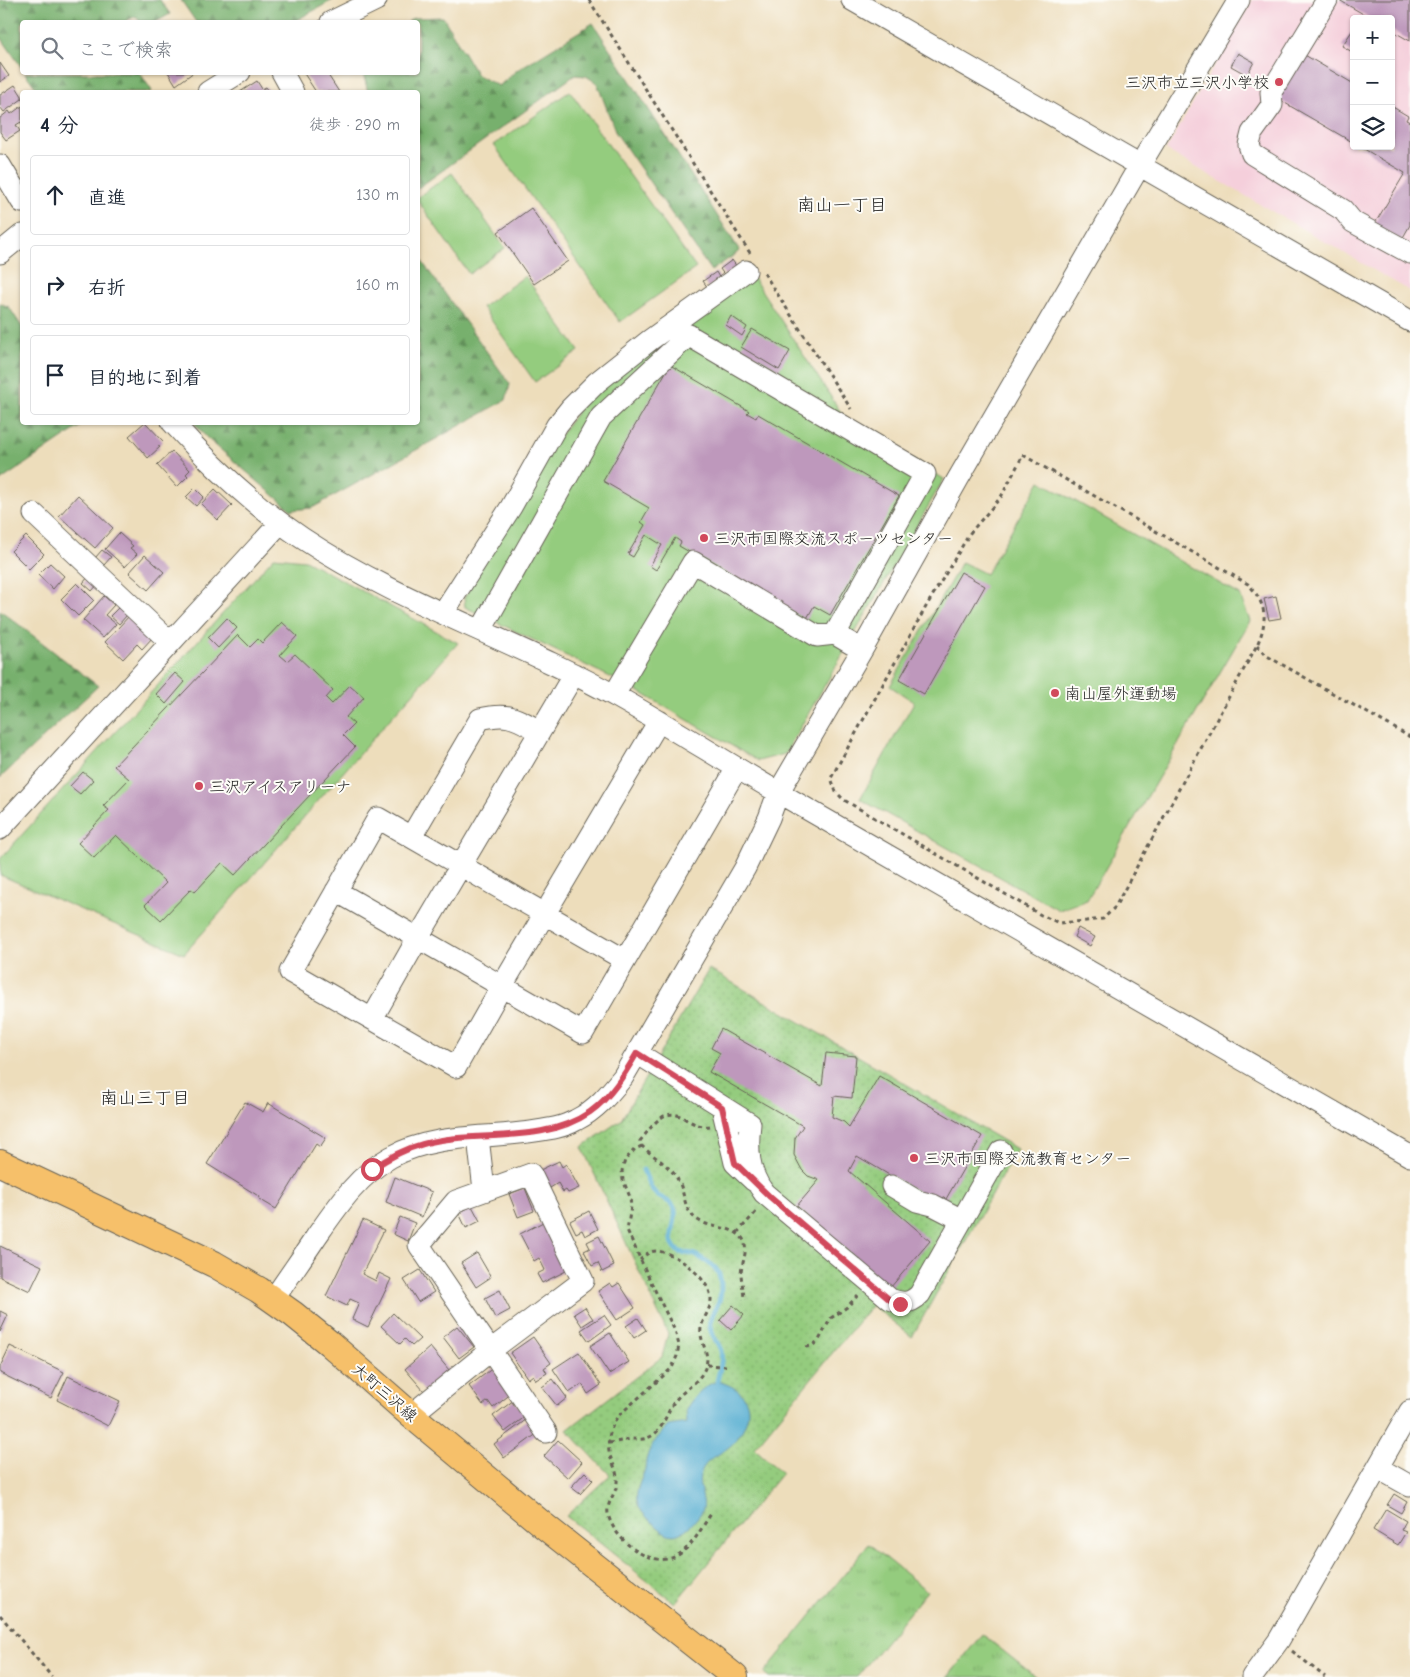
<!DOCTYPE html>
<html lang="ja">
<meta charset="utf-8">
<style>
:root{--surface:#fff;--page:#f2f2f3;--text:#1f2937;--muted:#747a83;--line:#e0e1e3}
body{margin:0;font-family:"Comic Neue","Klee One",sans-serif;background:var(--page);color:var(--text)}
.controls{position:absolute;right:15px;top:15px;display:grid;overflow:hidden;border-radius:5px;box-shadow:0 1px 4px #0004}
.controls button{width:45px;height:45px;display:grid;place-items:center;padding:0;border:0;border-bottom:1px solid var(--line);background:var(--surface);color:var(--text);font:25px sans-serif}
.stop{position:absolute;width:15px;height:15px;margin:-11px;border:4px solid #d1495b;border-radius:50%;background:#fff}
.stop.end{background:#d1495b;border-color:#fff;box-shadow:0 1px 5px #0008}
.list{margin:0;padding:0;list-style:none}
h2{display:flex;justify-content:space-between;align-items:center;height:65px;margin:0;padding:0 20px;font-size:21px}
h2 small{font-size:16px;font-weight:400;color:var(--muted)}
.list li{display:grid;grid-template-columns:32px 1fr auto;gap:15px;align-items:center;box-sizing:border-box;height:80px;margin:0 10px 10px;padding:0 10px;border:1px solid var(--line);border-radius:5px}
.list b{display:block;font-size:19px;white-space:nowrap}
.list em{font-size:16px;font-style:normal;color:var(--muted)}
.icon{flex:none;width:28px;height:28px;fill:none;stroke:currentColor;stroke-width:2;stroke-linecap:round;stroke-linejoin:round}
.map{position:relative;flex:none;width:1410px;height:1677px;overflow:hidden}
.search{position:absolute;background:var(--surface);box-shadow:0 1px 4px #0004;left:20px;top:20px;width:400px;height:55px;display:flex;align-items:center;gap:12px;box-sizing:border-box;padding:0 18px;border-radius:5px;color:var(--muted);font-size:19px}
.panel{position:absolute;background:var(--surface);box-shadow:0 1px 4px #0004;left:20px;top:90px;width:400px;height:335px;border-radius:5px}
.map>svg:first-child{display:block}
.built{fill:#f5cfdb;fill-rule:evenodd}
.grass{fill:url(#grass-tufts);stroke:#58744d}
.forest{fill:url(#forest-firs);stroke:#4a6644}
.park{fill:url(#park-dots);stroke:#58744d}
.pitch{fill:#94cc7e;stroke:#58744d}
.water{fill:#54add1;stroke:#386476}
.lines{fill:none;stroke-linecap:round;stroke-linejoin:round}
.stream{stroke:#54add1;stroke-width:5}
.building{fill:#be98bc}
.minor-casing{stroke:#656054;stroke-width:23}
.major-casing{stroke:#656054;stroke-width:28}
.path{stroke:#656054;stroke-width:3;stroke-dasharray:4 4;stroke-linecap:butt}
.minor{stroke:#fff;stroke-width:21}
.major{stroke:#f6c06b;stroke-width:26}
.route{stroke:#d1495b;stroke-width:6}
.poi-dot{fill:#d1495b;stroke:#fdfcf7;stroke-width:2}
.labels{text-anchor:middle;stroke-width:4;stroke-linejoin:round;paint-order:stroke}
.poi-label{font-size:16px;fill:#1c1c1c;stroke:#fdfcf7;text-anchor:start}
.street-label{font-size:16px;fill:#1c1c1c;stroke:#fdfcf7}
.neighbourhood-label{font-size:18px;fill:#1c1c1c;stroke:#fdfcf7}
</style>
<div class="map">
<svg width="1410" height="1677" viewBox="0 0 1410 1677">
<defs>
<pattern id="grass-tufts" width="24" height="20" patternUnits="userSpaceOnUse" patternTransform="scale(1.25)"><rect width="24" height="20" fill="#94cc7e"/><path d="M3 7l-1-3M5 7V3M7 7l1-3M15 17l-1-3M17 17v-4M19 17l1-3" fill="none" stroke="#7faf6c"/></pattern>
<pattern id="forest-firs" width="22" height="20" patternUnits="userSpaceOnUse" patternTransform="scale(1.25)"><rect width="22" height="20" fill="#77b06d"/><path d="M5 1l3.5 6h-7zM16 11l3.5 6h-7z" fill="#618e59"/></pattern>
<pattern id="park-dots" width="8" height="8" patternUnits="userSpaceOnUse" patternTransform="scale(1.25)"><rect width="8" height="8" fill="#94cc7e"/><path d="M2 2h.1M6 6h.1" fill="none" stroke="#7faf6c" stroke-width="1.8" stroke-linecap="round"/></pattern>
</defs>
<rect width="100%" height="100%" fill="#fdfcf7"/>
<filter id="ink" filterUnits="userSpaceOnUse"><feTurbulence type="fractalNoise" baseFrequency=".02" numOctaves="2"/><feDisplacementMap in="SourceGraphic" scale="10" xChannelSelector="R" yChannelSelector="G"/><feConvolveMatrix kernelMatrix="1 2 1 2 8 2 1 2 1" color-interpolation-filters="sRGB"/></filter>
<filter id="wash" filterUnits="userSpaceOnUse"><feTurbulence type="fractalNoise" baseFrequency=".0096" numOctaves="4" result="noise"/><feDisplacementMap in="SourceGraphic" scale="20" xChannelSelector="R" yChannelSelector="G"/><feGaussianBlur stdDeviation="1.12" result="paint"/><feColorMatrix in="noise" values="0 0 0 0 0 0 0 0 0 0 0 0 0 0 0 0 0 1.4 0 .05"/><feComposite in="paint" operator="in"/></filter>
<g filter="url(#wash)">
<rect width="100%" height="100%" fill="#edddbb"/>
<path class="built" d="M 1252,0 L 1410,0 L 1410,291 L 1166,150 ZM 1354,19 L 1391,19 L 1391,146 L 1354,146 Z"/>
<path class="grass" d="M 869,1544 L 927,1591 L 857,1677 L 769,1677 L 764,1673 Z
M 982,1634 L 1036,1677 L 948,1677 Z"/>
<path class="forest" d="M 0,0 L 160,0 L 170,14 L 156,22 L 140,22 L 136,16 L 124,22 L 22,22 L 22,68 L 0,36 Z
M 181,0 L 333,0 L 293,22 L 196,22 Z
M 443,17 L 477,75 L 499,86 L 517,70 L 593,23 L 740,251 L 711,271 L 616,133 L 597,83 L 586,76 L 575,75 L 418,188 L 418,92 L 368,92 L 363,73 L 418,72 L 418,22 L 408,22 L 413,18 Z
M 25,73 L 140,73 L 152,91 L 150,92 L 39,92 Z
M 418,256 L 510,384 L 506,400 L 312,508 L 291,510 L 207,438 L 194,423 L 418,422 Z
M 0,303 L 9,307 L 22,327 L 22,422 L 85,423 L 0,481 Z
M 0,610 L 98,686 L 0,778 Z"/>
<path class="park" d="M 709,969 L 1017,1149 L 912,1337 L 872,1305 L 754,1448 L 782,1473 L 675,1603 L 566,1516 L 610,1475 L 567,1430 L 662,1357 L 668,1334 L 582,1147 L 621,1120 Z"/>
<path class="pitch" d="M 570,91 L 696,268 L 620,322 L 494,145 Z
M 452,173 L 505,248 L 469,274 L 418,201 L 418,197 Z
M 525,276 L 579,351 L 535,382 L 482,307 Z
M 749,277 L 754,279 L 846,420 L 944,479 L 785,754 L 758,761 L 631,687 L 465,607 L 464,598 L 542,461 L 588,396 Z
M 1040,481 L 1240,595 L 1250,621 L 1087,900 L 1059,910 L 860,799 L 914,702 L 890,686 L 962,562 L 986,574 Z
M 274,557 L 305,560 L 458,643 C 365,745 276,851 184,954 L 0,875 L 0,859 Z"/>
<path class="water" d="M 717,1381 C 752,1390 756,1413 736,1440 C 726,1453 709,1456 702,1470 C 694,1485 708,1500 702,1511 C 700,1515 696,1519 693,1523 C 689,1527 683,1532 678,1534 C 670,1537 663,1532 658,1527 C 650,1520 639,1512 637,1501 C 635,1492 641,1480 644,1472 C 646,1467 645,1462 647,1457 C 650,1445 660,1435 668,1426 L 687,1423 L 686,1409 C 694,1396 703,1386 717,1381 Z"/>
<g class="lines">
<path class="stream" d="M 643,1170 C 647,1178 650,1190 658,1196 C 665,1201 673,1201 675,1210 C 677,1222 667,1237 675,1248 C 680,1255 688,1252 695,1255 C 701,1258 710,1263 715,1268 C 722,1276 722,1291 719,1301 C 716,1308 711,1315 710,1323 C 709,1334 718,1341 721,1351 C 723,1361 719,1372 717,1381"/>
</g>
<g id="blocks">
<path class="building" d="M 1339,0 L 1410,0 L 1410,41 L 1391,30 L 1391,19 L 1372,19 Z
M 1352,31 L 1354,32 L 1354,53 L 1342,46 Z
M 1238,53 L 1254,62 L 1247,75 L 1231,66 Z
M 1303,54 L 1354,84 L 1354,143 L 1278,99 Z
M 0,63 L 9,76 L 0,82 Z
M 168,72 L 194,72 L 176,85 Z
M 303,72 L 326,72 L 339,92 L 316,92 Z
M 257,81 L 262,89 L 266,87 L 270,92 L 240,92 Z
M 15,85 L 22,96 L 22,99 L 4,112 L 0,107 L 0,95 Z
M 22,106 L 22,124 L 21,122 L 16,125 L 20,131 L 6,140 L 0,132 L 0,118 L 9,111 L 11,114 Z
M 1391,106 L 1408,116 L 1406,120 L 1410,122 L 1410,225 L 1401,241 L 1374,225 L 1405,173 L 1359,146 L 1391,146 Z
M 531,208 L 568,261 L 534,284 L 498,232 Z
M 732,260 L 737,267 L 725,276 L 720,269 Z
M 716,272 L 720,279 L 708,288 L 703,281 Z
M 731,316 L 747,327 L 742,336 L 726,325 Z
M 752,329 L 790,351 L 779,370 L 741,347 Z
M 670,365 L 749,411 L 747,413 L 756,418 L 758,414 L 899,496 L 830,615 L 814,606 L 806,620 L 679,546 L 681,542 L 675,538 L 656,570 L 650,566 L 662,545 L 646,535 L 633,557 L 628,554 L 645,525 L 641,522 L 649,508 L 603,481 Z
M 145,422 L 163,441 L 158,446 L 160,447 L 148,458 L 129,436 Z
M 172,451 L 190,470 L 186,474 L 188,476 L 177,487 L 157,465 Z
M 195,488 L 204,497 L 196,506 L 186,497 Z
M 215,489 L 232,505 L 218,520 L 201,504 Z
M 78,495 L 113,528 L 95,548 L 59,516 Z
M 119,533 L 133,546 L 130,548 L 137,554 L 125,567 L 105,549 Z
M 26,536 L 44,554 L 29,569 L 11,551 Z
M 102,550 L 111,557 L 104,565 L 95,558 Z
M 145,555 L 164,572 L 148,590 L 129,573 Z
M 50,563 L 64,576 L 53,589 L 38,575 Z
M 961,572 L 985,586 L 924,694 L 899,680 Z
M 89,576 L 98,584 L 92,591 L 83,583 Z
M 77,583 L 94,600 L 78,616 L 61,599 Z
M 104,596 L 114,605 L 105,615 L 116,624 L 103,638 L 83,620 Z
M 1276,596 L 1281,618 L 1269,620 L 1264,599 Z
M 119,607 L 127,615 L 119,624 L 110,616 Z
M 130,615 L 153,637 L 142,649 L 137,644 L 123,659 L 105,642 Z
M 227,618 L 237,628 L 218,648 L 208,638 Z
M 282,622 L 297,636 L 280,655 L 287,661 L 295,654 L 333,690 L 326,698 L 332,704 L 350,685 L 364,697 L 346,717 L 354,724 L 343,735 L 355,747 L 235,875 L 222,863 L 195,892 L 191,889 L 161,920 L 145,905 L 166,883 L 116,835 L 94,858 L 78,843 L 109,810 L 103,806 L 129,779 L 114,766 L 238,635 L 250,647 L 258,639 L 262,643 Z
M 175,673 L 185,682 L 166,704 L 156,694 Z
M 83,772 L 93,780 L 80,794 L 70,786 Z
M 1078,928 L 1095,937 L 1090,946 L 1074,937 Z
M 721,1029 L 822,1086 L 826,1053 L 856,1056 L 852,1098 L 834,1096 L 832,1117 L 844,1122 L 849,1127 L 879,1076 L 982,1136 L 942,1206 L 857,1156 L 849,1171 L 930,1241 L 890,1288 L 796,1207 L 819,1180 L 808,1176 L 802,1170 L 794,1155 L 795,1138 L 803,1126 L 709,1072 L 720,1053 L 711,1048 Z
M 245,1102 L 263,1112 L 268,1103 L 326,1138 L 320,1147 L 316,1144 L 276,1209 L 259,1199 L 260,1197 L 207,1164 Z
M 559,1161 L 562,1167 L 566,1164 L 579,1188 L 568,1193 L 566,1190 L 563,1192 L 558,1183 L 550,1188 L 540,1170 Z
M 395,1177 L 432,1192 L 422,1217 L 386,1202 Z
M 525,1188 L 534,1211 L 518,1217 L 509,1194 Z
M 472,1206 L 480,1221 L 466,1228 L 459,1213 Z
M 589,1211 L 598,1229 L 585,1236 L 582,1230 L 576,1233 L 570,1221 Z
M 400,1217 L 415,1223 L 408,1241 L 393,1234 Z
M 363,1220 L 384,1230 L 362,1274 L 376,1281 L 379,1273 L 391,1279 L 368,1327 L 352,1319 L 359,1303 L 350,1299 L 347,1306 L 326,1296 Z
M 545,1221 L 570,1269 L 542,1283 L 537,1274 L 545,1270 L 539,1258 L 534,1261 L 520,1234 Z
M 599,1236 L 614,1266 L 602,1272 L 598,1263 L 592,1266 L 584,1251 L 590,1248 L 587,1242 Z
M 0,1246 L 42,1266 L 30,1291 L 0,1277 Z
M 477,1253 L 491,1277 L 476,1287 L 461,1263 Z
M 420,1270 L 434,1292 L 418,1302 L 404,1280 Z
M 610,1283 L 613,1287 L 619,1283 L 635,1308 L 617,1320 L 598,1291 Z
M 500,1290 L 510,1310 L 495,1318 L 485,1298 Z
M 733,1305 L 744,1315 L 731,1330 L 720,1320 Z
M 585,1307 L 593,1319 L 582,1326 L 574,1314 Z
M 0,1311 L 8,1315 L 0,1332 Z
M 393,1313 L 420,1339 L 412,1346 L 405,1339 L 400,1344 L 381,1326 Z
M 604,1315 L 611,1325 L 589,1341 L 581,1330 Z
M 638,1318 L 646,1330 L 634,1338 L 626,1326 Z
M 457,1326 L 474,1347 L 459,1358 L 443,1337 Z
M 610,1333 L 629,1362 L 609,1374 L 590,1346 Z
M 533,1337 L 551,1363 L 544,1368 L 547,1373 L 536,1380 L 533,1375 L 528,1379 L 510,1353 Z
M 10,1346 L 64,1372 L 51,1398 L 0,1373 L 0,1367 Z
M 430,1347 L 449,1370 L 424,1391 L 405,1369 Z
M 579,1352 L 601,1385 L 588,1394 L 582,1384 L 569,1393 L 553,1369 Z
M 493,1368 L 512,1393 L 493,1408 L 488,1401 L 483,1405 L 469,1386 Z
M 68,1376 L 120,1401 L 108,1426 L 57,1400 Z
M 553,1379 L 567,1398 L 557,1406 L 542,1387 Z
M 514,1400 L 526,1416 L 505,1432 L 493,1416 Z
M 527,1419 L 538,1433 L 504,1458 L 494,1444 Z
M 558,1440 L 582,1462 L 568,1478 L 544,1456 Z
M 585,1472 L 593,1480 L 580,1494 L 571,1487 Z
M 1394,1494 L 1407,1502 L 1401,1513 L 1387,1505 Z
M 1386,1509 L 1406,1521 L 1401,1530 L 1406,1532 L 1398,1545 L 1373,1530 Z"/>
</g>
</g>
<g filter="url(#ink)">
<use href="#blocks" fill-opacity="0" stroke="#656054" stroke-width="1"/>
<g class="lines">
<g class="minor-casing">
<path id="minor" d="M 852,0 L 1410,321
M 1327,0 L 1271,92 L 1272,105 L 1252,133 L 1249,145 L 1252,154 L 1343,210 L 1353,222 L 1410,253
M 331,22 L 376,0
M 282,72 L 293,92
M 208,92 L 240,72
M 0,165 L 22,202
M 0,253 L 22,235
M 671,325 L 925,474 L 835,634
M 172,422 C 211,465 254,506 302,538 C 401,604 516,640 619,698 C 674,729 727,763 781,794 C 990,916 1200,1036 1410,1156
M 34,514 L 170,642
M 443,613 L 511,507 L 557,425 L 570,409 L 597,382 L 650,340 L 746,271
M 481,630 L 601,417 L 689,335
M 614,695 L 693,562 L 817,636 L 835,634 L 862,650
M 659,721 L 502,986 L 456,1067 L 372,1019 L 418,938 L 583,1033 L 737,768
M 0,829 L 280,523
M 411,837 L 480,719 C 509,712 515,718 540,731
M 336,891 L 418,938 L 574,674
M 372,1019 L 290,972 L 378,818 L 625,960
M 637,1053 L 750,1124 C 747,1149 748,1172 764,1193 L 890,1299 C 902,1304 911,1304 920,1294 L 1001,1151
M 722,1107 L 735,1163 L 754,1181
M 478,1137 L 484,1190
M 892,1186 L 917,1201 L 933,1205 L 962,1220
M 273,1300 C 287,1279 302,1258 316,1237 C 337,1207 358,1175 391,1157 C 435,1133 487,1139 536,1131 C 550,1129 564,1127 576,1120 C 596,1110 609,1094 623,1077 L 745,868 L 769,818 L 778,793 L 862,650 L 958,479 L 1140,165 L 1239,0
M 411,1415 L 491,1350 L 583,1281 L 531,1174 L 456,1201 L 419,1245 L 546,1432
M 1378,1468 L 1410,1486
M 1252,1677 L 1279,1640 L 1410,1411"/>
</g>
<g class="major-casing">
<path id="major" d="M 0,1163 L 214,1264 L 259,1290 L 293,1314 L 329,1343 L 411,1415 L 543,1525 L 735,1677"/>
</g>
<path class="path" d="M 589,0 L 750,253
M 764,273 L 851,409
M 1023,455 L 1248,584 C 1267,604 1268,621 1257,645 L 1115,907 L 1103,919 L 1086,921 L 1059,923 L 1041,915 L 844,800 L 836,792 L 831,778 L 927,605 L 970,533 L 1001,497 Z
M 1257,645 L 1267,656 L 1410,737
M 710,1126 C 702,1127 694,1124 687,1120 C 665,1104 654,1124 640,1141 L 642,1146 C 653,1157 671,1166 678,1180 C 685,1192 683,1208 695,1218 C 709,1230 732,1224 743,1239 C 749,1249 742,1262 741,1273 C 741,1279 744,1292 744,1300
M 642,1146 L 635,1149 L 625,1160 L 622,1171 L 623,1180 L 630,1197 L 631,1207 L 627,1230 L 648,1276 L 675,1331 L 679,1345 L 677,1356 L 672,1368 L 618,1416 C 610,1428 606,1442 610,1456 C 613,1464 618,1473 617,1482 C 617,1493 606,1502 608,1514 C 614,1540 652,1571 678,1555 C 694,1545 701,1528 711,1514
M 737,1233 L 757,1211
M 806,1347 L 812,1346 L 819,1340 L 831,1318 L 847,1307 L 859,1294
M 707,1365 L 726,1366
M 609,1443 C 617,1442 624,1440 632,1439 C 637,1439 642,1440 647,1438 C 662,1433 665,1417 672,1405 C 681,1390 701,1383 706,1365 C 710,1353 699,1341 701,1328 C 703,1318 711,1309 711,1299 C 711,1280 675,1251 656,1251 C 649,1251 645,1255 640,1260
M 0,1615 L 52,1677
M 1292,1651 L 1325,1677"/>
<use href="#minor" class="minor"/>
<use href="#major" class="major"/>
</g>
</g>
<g class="lines" filter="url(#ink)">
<path class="route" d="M 372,1169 C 388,1158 404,1149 423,1144 C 477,1129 541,1146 590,1112 C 611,1097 624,1075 637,1053 L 722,1107 L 735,1163 L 770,1197 L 890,1300 L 900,1304"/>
</g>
<g class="poi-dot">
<circle cx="1279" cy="82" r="5"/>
<circle cx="704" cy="538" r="5"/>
<circle cx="1055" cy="693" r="5"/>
<circle cx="199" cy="786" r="5"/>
<circle cx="914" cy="1158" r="5"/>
</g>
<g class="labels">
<g class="poi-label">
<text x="1269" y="88" text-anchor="end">三沢市立三沢小学校</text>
<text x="714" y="544">三沢市国際交流スポーツセンター</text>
<text x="1065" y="699">南山屋外運動場</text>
<text x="209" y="792">三沢アイスアリーナ</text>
<text x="924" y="1164">三沢市国際交流教育センター</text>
</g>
<g class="street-label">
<text transform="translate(385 1392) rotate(41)" y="6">大町三沢線</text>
</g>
<g class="neighbourhood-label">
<text x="842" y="211">南山一丁目</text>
<text x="145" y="1104">南山三丁目</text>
</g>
</g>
</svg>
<div class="controls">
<button>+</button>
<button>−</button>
<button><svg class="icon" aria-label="layers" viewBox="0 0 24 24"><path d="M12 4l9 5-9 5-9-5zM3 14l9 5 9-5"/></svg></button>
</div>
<div class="stop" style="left:372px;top:1169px"></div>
<div class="stop end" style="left:900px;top:1304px"></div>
<div class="search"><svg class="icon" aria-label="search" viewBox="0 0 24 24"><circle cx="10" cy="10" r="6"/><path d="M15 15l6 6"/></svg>ここで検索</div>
<section class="panel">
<h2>4 分<small>徒歩 · 290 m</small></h2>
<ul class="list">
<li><svg class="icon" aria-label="ahead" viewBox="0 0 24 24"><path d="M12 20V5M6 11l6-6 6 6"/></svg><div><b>直進</b></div><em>130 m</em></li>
<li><svg class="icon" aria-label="right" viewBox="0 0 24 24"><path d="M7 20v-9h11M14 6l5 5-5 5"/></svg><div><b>右折</b></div><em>160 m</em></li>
<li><svg class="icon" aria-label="arrive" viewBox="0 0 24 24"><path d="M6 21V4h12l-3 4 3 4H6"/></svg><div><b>目的地に到着</b></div></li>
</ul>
</section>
</div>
